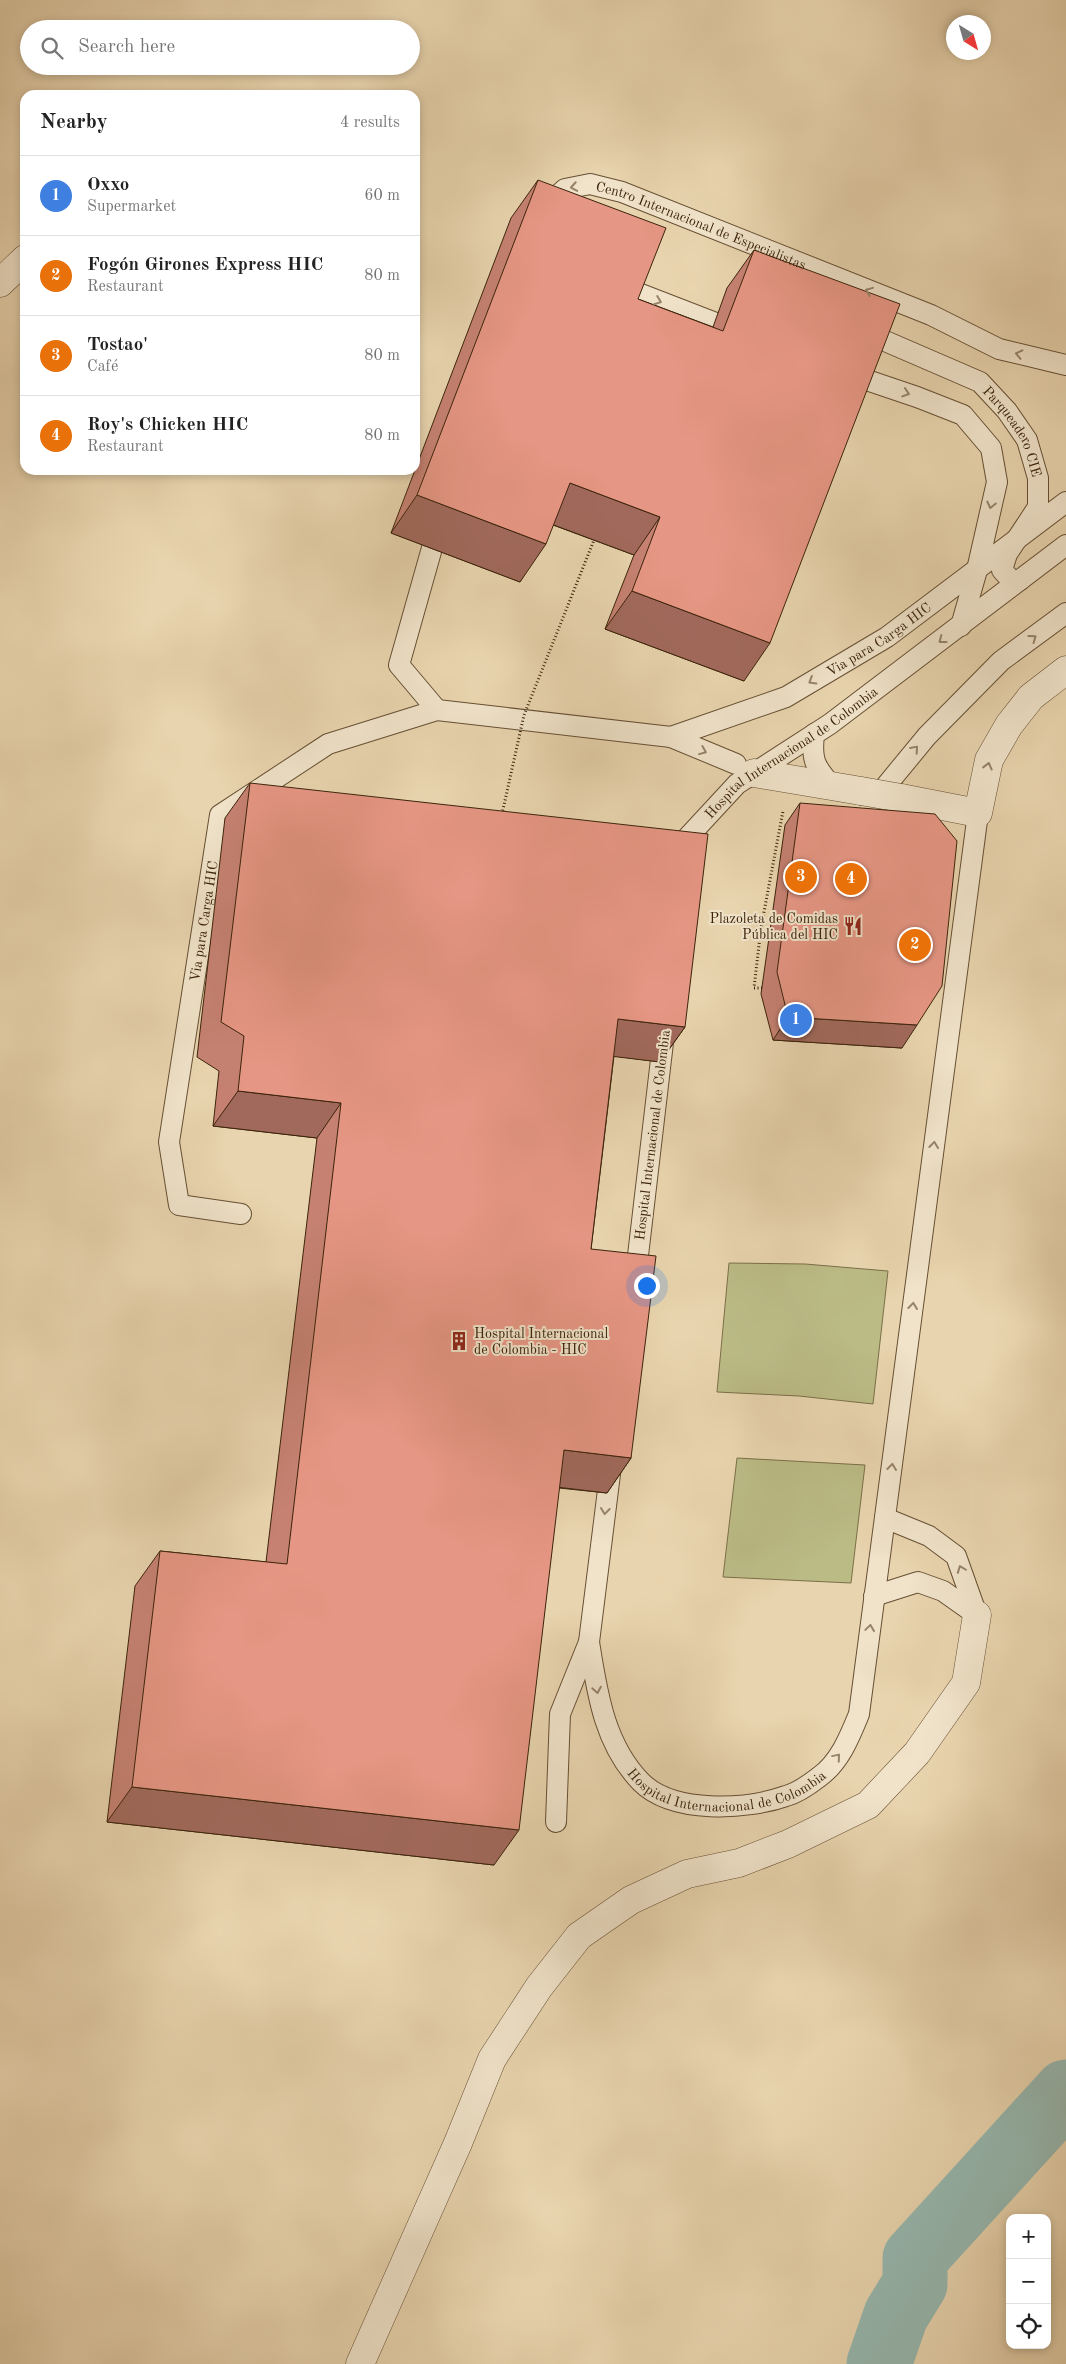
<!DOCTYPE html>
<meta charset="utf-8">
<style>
:root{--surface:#fff;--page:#f2f2f2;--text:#222;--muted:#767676;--line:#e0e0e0;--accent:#8f2418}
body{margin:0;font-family:"Old Standard TT",serif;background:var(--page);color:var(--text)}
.controls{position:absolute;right:15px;bottom:15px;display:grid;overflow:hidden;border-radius:10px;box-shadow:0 2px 8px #0003}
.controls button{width:45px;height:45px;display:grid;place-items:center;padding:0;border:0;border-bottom:1px solid var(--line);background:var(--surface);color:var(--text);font:25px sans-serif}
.compass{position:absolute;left:946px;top:15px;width:45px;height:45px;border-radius:50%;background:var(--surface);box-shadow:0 2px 8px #0003;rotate:143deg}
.you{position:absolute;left:646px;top:1285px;width:18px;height:18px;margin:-12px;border:4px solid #fff;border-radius:50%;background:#1a73e8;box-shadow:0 0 0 8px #1a73e833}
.badge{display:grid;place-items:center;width:32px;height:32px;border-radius:50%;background:var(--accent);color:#fff;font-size:16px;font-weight:700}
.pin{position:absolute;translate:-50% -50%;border:2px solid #fff;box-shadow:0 1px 5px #0006}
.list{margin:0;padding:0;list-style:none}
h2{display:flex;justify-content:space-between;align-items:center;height:65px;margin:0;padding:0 20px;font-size:21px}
h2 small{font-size:16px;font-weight:400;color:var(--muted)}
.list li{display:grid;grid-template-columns:32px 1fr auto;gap:15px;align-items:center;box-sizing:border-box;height:80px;padding:0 20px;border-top:1px solid var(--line)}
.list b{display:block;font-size:19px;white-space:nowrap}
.list p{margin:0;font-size:16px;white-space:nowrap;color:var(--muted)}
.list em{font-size:16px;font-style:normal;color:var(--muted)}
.icon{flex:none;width:28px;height:28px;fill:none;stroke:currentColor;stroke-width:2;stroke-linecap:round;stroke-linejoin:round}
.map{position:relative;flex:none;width:1066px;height:2364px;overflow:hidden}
.search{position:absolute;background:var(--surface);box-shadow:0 2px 8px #0003;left:20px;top:20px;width:400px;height:55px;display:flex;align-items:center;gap:12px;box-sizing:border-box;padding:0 18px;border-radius:28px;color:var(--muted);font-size:19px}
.panel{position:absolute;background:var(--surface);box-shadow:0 2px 8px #0003;left:20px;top:90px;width:400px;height:385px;border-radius:15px}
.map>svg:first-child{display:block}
.green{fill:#bbbb86;stroke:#7b6f48}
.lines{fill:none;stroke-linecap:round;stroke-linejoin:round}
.river{stroke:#97b8af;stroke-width:65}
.lane-casing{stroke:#664f33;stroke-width:22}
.street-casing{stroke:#664f33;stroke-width:29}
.path{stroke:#3b230a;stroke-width:3;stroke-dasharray:1 2.5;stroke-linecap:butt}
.lane{stroke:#f0e3ca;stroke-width:20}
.street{stroke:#f0e3ca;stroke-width:28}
.street-bridge-casing{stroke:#664f33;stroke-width:29;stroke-linecap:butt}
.path-bridge{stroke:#3b230a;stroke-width:3;stroke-dasharray:1 2.5;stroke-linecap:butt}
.street-bridge{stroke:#f0e3ca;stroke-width:28}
.wall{fill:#c68172;stroke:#3b230a}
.shaded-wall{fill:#a1695c;stroke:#3b230a}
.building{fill:#e69684;stroke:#3b230a}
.oneway{stroke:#96836a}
.labels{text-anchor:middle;stroke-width:4;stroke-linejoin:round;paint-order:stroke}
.street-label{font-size:14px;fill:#3b230a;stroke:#f0e3ca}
.poi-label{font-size:14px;fill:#3b230a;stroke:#f0e3ca;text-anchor:end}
</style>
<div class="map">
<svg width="1066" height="2364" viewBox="0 0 1066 2364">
<rect width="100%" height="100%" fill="#e8d4ae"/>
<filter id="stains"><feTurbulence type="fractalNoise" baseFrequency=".004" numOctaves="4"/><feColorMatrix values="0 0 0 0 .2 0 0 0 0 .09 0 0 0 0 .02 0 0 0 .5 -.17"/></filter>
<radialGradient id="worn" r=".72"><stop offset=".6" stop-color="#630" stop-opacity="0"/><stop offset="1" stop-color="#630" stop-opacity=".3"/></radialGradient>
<path class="green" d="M 729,1263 L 805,1264 L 888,1271 L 873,1404 L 799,1396 L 717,1392 Z
M 737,1458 L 865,1465 L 851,1583 L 723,1577 Z"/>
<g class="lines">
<path class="river" d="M 879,2364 L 896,2315 L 915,2284 L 915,2258 L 1066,2092"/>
<g class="lane-casing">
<g id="lane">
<path id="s1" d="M 545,207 L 565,189 L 590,184 L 622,192 L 931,315 L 999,349 L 1066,365"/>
<path d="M 615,284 L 739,332"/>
<path id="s2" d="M 862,331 L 980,382 L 1007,411 L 1027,440 L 1038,478 L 1038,507 L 1007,554 L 1002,570 L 1011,580 L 1020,580"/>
<path d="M 846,373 L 917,397 L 963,415 L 991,448 L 997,482 L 977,570 L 961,626"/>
<path d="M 432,548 L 399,665 L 437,710"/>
<path d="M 814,734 C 811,760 815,767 832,786"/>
<path id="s3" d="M 671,737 L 786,697 L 887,637 L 1066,502"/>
<path d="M 885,787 L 927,736 L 1001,661 L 1066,613"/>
<path id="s4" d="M 684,856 L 687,838 L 737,784 L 830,724 L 1066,545"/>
<path id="s5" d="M 241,1214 L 179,1205 L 169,1142 L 220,815 L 328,744 L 437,710 L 671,737 L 736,764"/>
<path d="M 635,1281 L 664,1034"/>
<path d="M 885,1518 L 929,1536 L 956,1556 L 977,1615"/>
<path d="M 874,1596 L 918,1582 L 943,1591 L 977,1615"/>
<path id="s6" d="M 589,1642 C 597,1692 604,1744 641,1782 C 673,1814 746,1810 786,1796 C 797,1793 810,1784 819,1777 C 840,1762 850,1736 859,1714 L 978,813"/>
<path d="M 556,1822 L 560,1714 L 589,1642 L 611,1466"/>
</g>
</g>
<g class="street-casing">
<path id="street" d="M 0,283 L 25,259
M 754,773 L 861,791
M 901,798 L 978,813 L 989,760 L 1009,725 L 1031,697 L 1066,670
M 360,2364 L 458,2143 L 492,2059 L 539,1987 L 579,1936 L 631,1900 L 687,1874 L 739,1863 L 788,1844 L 868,1805 L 917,1753 L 966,1683 L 977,1615"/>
</g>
<path class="path" d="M 762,988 L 754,988 L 761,928 L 783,811"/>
<use href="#lane" class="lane"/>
<use href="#street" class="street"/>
<g class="street-bridge-casing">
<path id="street-bridge" d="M 861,791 L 901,798"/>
</g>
<path class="path-bridge" d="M 502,814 L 524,715 L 594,540"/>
<use href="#street-bridge" class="street-bridge"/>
</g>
<path class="wall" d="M 538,180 L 638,299 L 713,327 L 727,288 L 754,250 L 744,681 L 605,629 L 634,555 L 553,525 L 520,582 L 391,533 L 511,218 Z
M 250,783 L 685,1027 L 660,1062 L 614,1056 L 591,1249 L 631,1458 L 607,1493 L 559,1488 L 494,1865 L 107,1822 L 135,1586 L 160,1551 L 266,1562 L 317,1138 L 213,1126 L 219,1071 L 197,1057 L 225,818 Z
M 800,803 L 902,1048 L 773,1040 L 761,994 L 785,825 Z"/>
<path class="shaded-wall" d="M 570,483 L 660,517 L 634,555 L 543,521 Z
M 417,495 L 546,544 L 520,582 L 391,533 Z
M 632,591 L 770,643 L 744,681 L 605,629 Z
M 788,1017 L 917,1025 L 902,1048 L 773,1040 Z
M 618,1019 L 685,1027 L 660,1062 L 593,1054 Z
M 238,1091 L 341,1103 L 317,1138 L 213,1126 Z
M 564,1450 L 631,1458 L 607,1493 L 539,1485 Z
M 132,1787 L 519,1830 L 494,1865 L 107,1822 Z"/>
<path class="building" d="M 538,180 L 666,228 L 638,299 L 723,331 L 754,250 L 900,304 L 770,643 L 632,591 L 660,517 L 570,483 L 546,544 L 417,495 Z
M 250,783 L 708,834 L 685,1027 L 618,1019 L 591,1249 L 656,1256 L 631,1458 L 564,1450 L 519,1830 L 132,1787 L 160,1551 L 287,1564 L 341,1103 L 238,1091 L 244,1036 L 221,1022 Z
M 800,803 L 935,814 L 957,841 L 942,986 L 917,1025 L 788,1017 L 777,972 Z"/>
<defs><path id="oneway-chevron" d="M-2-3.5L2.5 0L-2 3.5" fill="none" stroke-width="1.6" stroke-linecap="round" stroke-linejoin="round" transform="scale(1.25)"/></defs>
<g class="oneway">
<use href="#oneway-chevron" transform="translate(574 187) rotate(170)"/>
<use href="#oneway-chevron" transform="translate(869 291) rotate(-158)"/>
<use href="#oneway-chevron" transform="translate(658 301) rotate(21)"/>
<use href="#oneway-chevron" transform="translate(1019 354) rotate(-167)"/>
<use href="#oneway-chevron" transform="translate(906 393) rotate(18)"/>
<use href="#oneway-chevron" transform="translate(991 505) rotate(103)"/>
<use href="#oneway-chevron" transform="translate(1033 638) rotate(-36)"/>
<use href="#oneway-chevron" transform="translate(942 640) rotate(143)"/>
<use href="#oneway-chevron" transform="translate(812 681) rotate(149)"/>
<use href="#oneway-chevron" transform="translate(915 749) rotate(-49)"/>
<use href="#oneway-chevron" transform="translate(703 751) rotate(22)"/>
<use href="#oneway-chevron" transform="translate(988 766) rotate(-76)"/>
<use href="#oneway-chevron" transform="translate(934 1145) rotate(-83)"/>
<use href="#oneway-chevron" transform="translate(913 1306) rotate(-83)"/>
<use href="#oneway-chevron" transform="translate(892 1467) rotate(-83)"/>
<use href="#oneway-chevron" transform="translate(605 1511) rotate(97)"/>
<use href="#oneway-chevron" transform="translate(961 1569) rotate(-111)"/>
<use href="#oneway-chevron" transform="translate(870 1628) rotate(-82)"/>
<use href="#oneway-chevron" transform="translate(597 1690) rotate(80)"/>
<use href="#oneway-chevron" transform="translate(837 1757) rotate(-50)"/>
</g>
<defs>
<g id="restaurant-bare" transform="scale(1.5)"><path d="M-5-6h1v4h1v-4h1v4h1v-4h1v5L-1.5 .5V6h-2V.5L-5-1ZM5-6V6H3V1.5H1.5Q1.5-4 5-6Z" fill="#8f2418" stroke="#f0e3ca" stroke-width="2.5" paint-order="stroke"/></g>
<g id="building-bare" transform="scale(1.5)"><path d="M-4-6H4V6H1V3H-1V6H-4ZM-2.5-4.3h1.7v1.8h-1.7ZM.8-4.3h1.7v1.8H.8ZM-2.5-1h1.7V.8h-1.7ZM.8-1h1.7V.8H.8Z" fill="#8f2418" stroke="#f0e3ca" stroke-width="2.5" paint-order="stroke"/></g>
</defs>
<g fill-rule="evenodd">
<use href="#restaurant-bare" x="853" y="926"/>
<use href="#building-bare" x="459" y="1341"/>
</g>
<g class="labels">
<g class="street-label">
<text dy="5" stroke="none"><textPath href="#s1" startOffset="171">Centro Internacional de Especialistas</textPath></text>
<text dy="5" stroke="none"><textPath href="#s2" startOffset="189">Parqueadero CIE</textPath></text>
<text dy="5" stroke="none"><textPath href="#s3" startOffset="231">Via para Carga HIC</textPath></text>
<text dy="5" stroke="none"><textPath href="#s4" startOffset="154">Hospital Internacional de Colombia</textPath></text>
<text dy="5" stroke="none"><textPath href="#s5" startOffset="350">Via para Carga HIC</textPath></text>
<text transform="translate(652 1135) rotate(-83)" y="5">Hospital Internacional de Colombia</text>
<text dy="5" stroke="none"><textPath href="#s6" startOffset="242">Hospital Internacional de Colombia</textPath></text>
</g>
<g class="poi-label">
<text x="838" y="923">Plazoleta de Comidas<tspan x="838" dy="16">Pública del HIC</tspan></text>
<text x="474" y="1338" text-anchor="start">Hospital Internacional<tspan x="474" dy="16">de Colombia - HIC</tspan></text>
</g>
</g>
<rect width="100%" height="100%" filter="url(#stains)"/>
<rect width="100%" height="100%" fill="url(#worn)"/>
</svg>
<div class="controls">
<button>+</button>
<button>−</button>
<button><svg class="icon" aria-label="locate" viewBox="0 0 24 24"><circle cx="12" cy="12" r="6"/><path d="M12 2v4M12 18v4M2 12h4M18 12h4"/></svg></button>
</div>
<svg class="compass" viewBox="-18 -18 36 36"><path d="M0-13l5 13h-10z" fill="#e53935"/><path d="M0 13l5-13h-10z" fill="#767676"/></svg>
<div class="you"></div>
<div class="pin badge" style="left:796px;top:1020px;background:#3f7fe0">1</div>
<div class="pin badge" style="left:915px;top:945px;background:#e8710a">2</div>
<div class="pin badge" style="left:801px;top:877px;background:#e8710a">3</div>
<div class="pin badge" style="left:851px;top:879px;background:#e8710a">4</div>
<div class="search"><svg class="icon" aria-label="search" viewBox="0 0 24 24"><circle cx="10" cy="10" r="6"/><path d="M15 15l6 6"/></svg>Search here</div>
<section class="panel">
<h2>Nearby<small>4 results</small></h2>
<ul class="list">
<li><span class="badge" style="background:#3f7fe0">1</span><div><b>Oxxo</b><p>Supermarket</p></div><em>60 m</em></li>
<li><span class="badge" style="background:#e8710a">2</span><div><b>Fogón Girones Express HIC</b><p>Restaurant</p></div><em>80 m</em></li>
<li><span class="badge" style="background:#e8710a">3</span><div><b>Tostao'</b><p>Café</p></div><em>80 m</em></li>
<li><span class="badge" style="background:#e8710a">4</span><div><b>Roy's Chicken HIC</b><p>Restaurant</p></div><em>80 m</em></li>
</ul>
</section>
</div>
